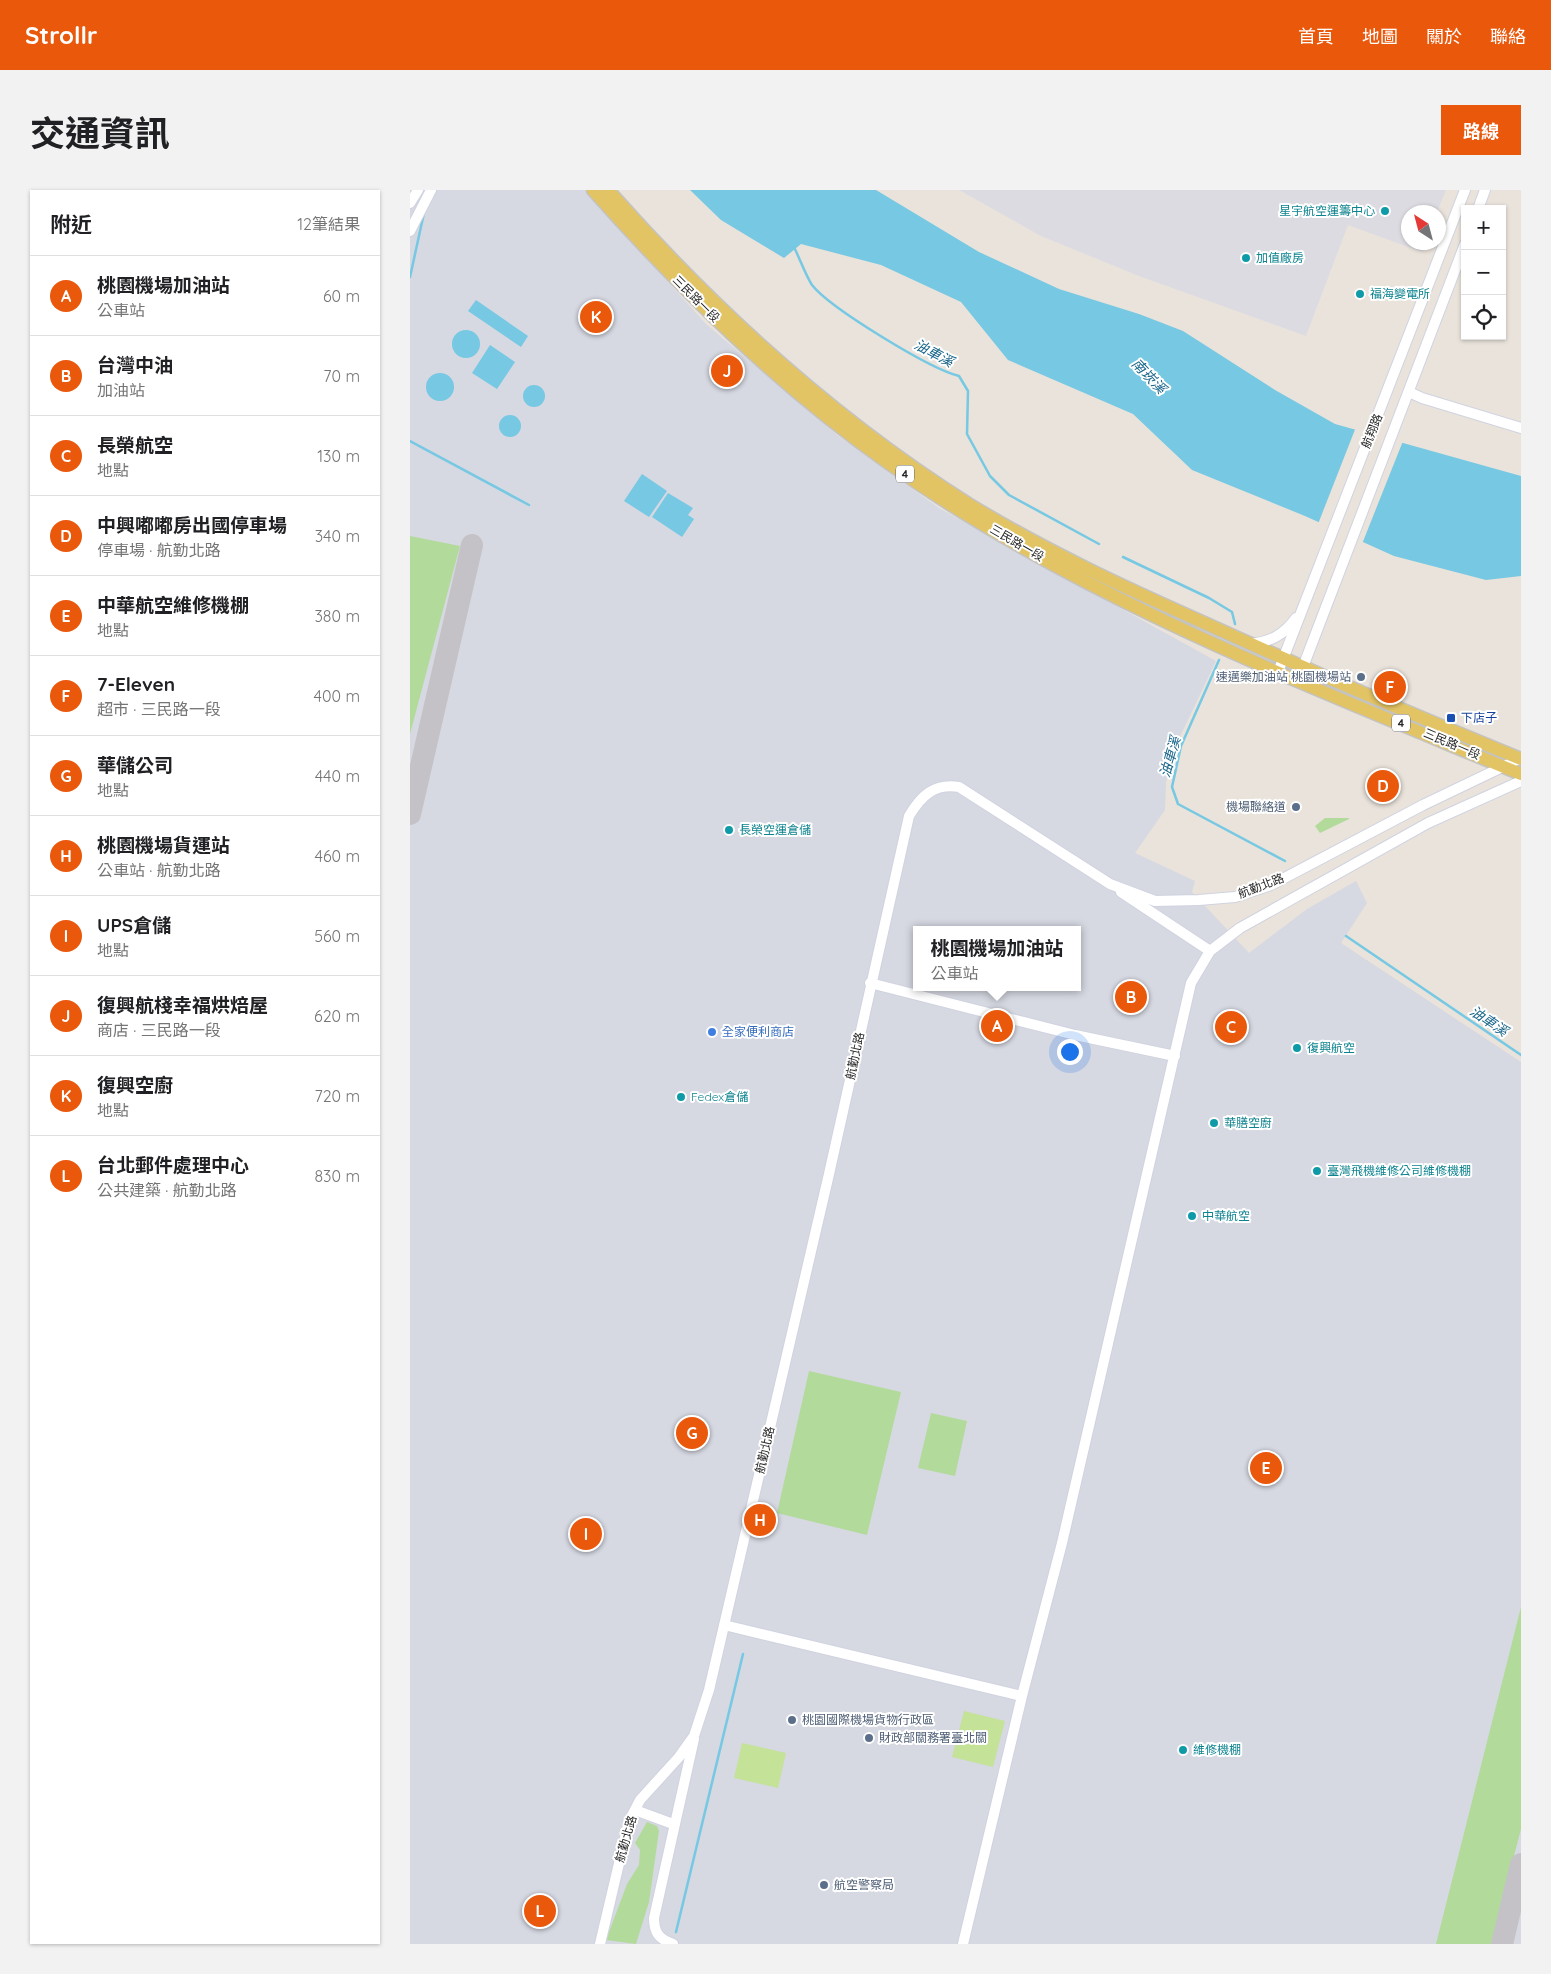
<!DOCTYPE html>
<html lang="zh-TW">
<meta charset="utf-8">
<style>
:root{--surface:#fff;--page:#f2f2f2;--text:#202124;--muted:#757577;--line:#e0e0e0;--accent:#ea580c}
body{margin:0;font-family:Quicksand,"Noto Sans TC",sans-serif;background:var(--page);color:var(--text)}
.controls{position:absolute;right:15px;top:15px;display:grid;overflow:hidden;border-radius:0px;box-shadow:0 1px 4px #0004}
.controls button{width:45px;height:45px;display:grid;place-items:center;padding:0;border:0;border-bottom:1px solid var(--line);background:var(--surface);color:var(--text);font:25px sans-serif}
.compass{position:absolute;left:991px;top:15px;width:45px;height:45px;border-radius:50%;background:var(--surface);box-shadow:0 1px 4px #0004;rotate:324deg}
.you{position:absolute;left:659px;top:861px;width:18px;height:18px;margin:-12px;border:4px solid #fff;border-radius:50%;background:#1a73e8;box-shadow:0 0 0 8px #1a73e833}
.badge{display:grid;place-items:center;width:32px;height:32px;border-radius:50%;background:var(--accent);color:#fff;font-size:16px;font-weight:700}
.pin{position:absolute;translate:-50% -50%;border:2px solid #fff;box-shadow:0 1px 5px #0006}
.popup{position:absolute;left:503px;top:736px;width:168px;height:65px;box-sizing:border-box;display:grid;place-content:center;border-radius:0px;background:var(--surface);filter:drop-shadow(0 1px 4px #0005);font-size:16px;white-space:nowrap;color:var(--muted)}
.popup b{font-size:19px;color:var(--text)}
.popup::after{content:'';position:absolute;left:50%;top:100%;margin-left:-10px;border:10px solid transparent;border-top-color:var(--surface)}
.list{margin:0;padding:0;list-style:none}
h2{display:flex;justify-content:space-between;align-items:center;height:65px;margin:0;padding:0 20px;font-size:21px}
h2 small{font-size:16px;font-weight:400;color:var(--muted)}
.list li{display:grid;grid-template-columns:32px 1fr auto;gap:15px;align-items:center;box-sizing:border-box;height:80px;padding:0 20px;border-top:1px solid var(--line)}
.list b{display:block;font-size:19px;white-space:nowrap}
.list p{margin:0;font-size:16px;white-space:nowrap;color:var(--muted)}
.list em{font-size:16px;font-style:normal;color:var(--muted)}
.icon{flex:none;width:28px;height:28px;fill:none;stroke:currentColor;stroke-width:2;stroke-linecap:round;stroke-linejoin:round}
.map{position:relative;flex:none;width:1111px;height:1754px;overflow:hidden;border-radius:0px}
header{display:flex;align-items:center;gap:30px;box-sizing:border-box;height:70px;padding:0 25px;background:var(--accent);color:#fff}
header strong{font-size:24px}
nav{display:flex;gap:28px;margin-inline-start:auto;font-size:18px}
.intro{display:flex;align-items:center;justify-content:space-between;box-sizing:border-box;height:120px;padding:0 30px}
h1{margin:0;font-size:35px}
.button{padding:12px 22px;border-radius:0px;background:var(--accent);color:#fff;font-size:18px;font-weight:700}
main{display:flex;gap:30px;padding:0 30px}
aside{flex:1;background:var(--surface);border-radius:0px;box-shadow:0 1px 4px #0004}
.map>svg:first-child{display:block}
.industrial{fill:#dddbe2}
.airport{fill:#d6d8e2;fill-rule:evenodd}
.grass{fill:#b2db9b}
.pitch{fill:#c4e298}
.water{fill:#76c8e3}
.pier{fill:#e9e3db}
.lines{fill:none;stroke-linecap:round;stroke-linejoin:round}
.stream{stroke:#76c8e3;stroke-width:2.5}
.taxiway{stroke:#c4c2c6;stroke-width:22}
.minor-casing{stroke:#d0d3e0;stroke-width:12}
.major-casing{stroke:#c3c3c3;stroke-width:15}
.minor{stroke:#fff;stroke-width:10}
.major{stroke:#e3c465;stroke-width:12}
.culture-dot{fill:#0f9aa8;stroke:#fff;stroke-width:2}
.service-dot{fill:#5c6f8a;stroke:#fff;stroke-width:2}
.transit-dot{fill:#1a4fb4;stroke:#fff;stroke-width:2}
.shop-dot{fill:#3f7fe0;stroke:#fff;stroke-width:2}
.labels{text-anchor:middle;stroke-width:4;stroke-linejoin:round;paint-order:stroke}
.shield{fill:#fff;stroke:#686868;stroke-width:1}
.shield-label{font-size:11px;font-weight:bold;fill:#282828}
.culture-label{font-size:12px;fill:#0d838f;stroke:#fff;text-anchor:start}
.street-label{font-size:12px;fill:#282828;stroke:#fff}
.service-label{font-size:12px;fill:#4e5e75;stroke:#fff;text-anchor:start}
.transit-label{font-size:12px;fill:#164399;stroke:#fff;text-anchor:start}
.shop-label{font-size:12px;fill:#366cbe;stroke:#fff;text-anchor:start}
.water-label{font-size:14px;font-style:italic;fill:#19668b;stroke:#fff}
</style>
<header>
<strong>Strollr</strong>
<nav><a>首頁</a><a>地圖</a><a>關於</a><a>聯絡</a></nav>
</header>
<div class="intro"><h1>交通資訊</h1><a class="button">路線</a></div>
<main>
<aside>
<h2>附近<small>12筆結果</small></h2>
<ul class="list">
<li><span class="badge">A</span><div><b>桃園機場加油站</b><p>公車站</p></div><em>60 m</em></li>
<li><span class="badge">B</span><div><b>台灣中油</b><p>加油站</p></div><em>70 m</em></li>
<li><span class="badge">C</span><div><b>長榮航空</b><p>地點</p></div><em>130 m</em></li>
<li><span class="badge">D</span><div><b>中興嘟嘟房出國停車場</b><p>停車場 · 航勤北路</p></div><em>340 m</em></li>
<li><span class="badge">E</span><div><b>中華航空維修機棚</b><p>地點</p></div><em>380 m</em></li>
<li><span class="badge">F</span><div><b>7-Eleven</b><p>超市 · 三民路一段</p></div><em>400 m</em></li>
<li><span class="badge">G</span><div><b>華儲公司</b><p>地點</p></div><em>440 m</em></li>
<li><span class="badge">H</span><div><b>桃園機場貨運站</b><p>公車站 · 航勤北路</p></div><em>460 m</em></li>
<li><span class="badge">I</span><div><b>UPS倉儲</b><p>地點</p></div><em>560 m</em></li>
<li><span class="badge">J</span><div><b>復興航棧幸福烘焙屋</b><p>商店 · 三民路一段</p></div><em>620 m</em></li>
<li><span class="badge">K</span><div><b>復興空廚</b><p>地點</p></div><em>720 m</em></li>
<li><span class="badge">L</span><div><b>台北郵件處理中心</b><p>公共建築 · 航勤北路</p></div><em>830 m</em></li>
</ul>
</aside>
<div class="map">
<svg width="1111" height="1754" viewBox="0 0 1111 1754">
<rect width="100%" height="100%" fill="#e9e3db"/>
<path class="industrial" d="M 549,0 L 1036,0 L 1027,22 L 998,22 L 998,52 L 1016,53 L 1012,62 L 938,35 L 896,146 L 729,86 L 631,46 Z"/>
<path class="airport" d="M 0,0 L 175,0 L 296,134 L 427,245 L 529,318 L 806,471 L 766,555 L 756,592 L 755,620 L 725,663 L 785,691 L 782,702 L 839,763 L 897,719 L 946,691 L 957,713 L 931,753 L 1111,872 L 1111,1754 L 0,1754 ZM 507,740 L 667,740 L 667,797 L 507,797 Z"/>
<path class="grass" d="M 0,346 L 50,356 L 0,544 Z
M 915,628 L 939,628 L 939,629 L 910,643 L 905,636 Z
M 399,1181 L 491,1202 L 457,1345 L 367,1323 Z
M 521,1223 L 557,1231 L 545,1286 L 508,1278 Z
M 1111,1417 L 1111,1639 L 1081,1754 L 1026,1754 Z
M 237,1632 L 247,1636 L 249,1641 L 239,1712 L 226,1754 L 196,1750 L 217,1694 L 229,1675 L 230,1660 L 225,1653 Z"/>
<path class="pitch" d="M 554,1521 L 595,1531 L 583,1577 L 542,1567 Z
M 332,1553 L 376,1563 L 368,1598 L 324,1588 Z"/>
<path class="water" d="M 280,0 L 466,0 L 569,62 L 649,99 L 729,124 L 773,141 L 865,200 L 925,234 L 1111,286 L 1111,386 L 1076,390 L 984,366 L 895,326 L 782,280 L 723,224 L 598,170 L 551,112 L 471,75 L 391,54 L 374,68 L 311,30 Z
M 66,110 L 118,146 L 111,157 L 58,121 Z
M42 154a14 14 0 1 1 28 0a14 14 0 1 1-28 0Z
M 80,155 L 105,172 L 87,199 L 62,183 Z
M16 197a14 14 0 1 1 28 0a14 14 0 1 1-28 0Z
M113 206a11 11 0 1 1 22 0a11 11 0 1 1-22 0Z
M89 236a11 11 0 1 1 22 0a11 11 0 1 1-22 0Z
M 232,284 L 257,301 L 239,327 L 214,311 Z
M 258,303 L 283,318 L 278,325 L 284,329 L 272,347 L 242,327 Z"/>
<path class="pier" d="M 946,237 L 993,251 L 952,354 L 908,334 Z"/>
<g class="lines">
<path class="stream" d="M 384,57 C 389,67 396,86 402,95 C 420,118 520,179 549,186 L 558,201 L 557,244 L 580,286 L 599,305 L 689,354
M 0,87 L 14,23
M 0,251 L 119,315
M 713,367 L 799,408 L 822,422 L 825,434
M 809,470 L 771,556 L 762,597 L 768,614 L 875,671
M 936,746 L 1111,865
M 266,1742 L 333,1464"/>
<path class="taxiway" d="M 0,624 L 62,355
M 1092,1754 L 1111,1674"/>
<g class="minor-casing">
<path id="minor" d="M 0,13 L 8,0
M 1068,19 L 1075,0
M 0,41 L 21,0
M 999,202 L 1012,208 L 1111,238
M 840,454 C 860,452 874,445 886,428
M 868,482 L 1055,0
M 888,490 L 1055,54
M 711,702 L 800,761
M 460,793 L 665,845 L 765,866
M 314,1435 L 612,1506
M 225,1620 L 263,1634
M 190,1754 L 219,1631 L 230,1610 L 269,1567 L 284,1546 L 299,1500 L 419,984 L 499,626 C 511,606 524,593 549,597 L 700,694 L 745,711 L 789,710 L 825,707 L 861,695 L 1013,615 L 1109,569
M 263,1754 C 249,1749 244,1743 244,1728 L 284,1549
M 553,1754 L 612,1506 L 652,1353 L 781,793 L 800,761 L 830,738 L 1018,633 L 1111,591"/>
</g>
<g class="major-casing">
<path id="major" d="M 183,0 C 272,100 367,194 477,272 C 667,407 897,495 1111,584
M 198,0 C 304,120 425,230 560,315 C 637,362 718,399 799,435 C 902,482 1006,526 1111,569"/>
</g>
<use href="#minor" class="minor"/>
<use href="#major" class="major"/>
</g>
<g class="culture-dot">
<circle cx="975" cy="21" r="5"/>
<circle cx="836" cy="68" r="5"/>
<circle cx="950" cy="104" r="5"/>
<circle cx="319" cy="640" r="5"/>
<circle cx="887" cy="858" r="5"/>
<circle cx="271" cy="907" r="5"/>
<circle cx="804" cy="933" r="5"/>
<circle cx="907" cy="981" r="5"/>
<circle cx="782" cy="1026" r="5"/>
<circle cx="773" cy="1560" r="5"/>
</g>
<g class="service-dot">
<circle cx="951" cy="487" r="5"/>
<circle cx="886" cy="617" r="5"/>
<circle cx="382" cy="1530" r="5"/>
<circle cx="459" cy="1548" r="5"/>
<circle cx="414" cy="1695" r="5"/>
</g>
<rect class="transit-dot" x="1036" y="523" width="10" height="10" rx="2.5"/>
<circle class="shop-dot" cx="302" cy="842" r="5"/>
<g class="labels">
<g class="shield">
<rect x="486" y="275.5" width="18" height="17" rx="4"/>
<rect x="982" y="524.5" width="18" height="17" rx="4"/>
</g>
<g class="shield-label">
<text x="495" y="288">4</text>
<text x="991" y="537">4</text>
</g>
<g class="culture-label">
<text x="965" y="25" text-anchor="end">星宇航空運籌中心</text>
<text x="846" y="72">加值廠房</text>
<text x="960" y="108">福海變電所</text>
<text x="329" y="644">長榮空運倉儲</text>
<text x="897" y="862">復興航空</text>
<text x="281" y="911">Fedex倉儲</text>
<text x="814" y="937">華膳空廚</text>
<text x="917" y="985">臺灣飛機維修公司維修機棚</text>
<text x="792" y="1030">中華航空</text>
<text x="783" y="1564">維修機棚</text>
</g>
<g class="street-label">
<text transform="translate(286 109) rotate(45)" y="4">三民路一段</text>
<text transform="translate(962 241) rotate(-68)" y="4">航翔路</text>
<text transform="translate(607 353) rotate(30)" y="4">三民路一段</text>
<text transform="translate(1042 554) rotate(23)" y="4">三民路一段</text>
<text transform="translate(851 696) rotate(-21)" y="4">航勤北路</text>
<text transform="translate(445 866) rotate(-78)" y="4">航勤北路</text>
<text transform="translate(355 1260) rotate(-77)" y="4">航勤北路</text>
<text transform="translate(216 1649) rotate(-74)" y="4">航勤北路</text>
</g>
<g class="service-label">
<text x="941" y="491" text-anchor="end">速邁樂加油站 桃園機場站</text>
<text x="876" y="621" text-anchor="end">機場聯絡道</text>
<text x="392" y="1534">桃園國際機場貨物行政區</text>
<text x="469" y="1552">財政部關務署臺北關</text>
<text x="424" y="1699">航空警察局</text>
</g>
<g class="transit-label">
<text x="1051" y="532">下店子</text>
</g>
<g class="shop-label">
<text x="312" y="846">全家便利商店</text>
</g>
<g class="water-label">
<text transform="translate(524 163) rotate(28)" y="5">油車溪</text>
<text transform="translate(739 186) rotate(46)" y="5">南崁溪</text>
<text transform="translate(760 567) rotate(-74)" y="5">油車溪</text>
<text transform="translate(1079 831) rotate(34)" y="5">油車溪</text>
</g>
</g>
</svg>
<div class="controls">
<button>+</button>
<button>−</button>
<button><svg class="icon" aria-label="locate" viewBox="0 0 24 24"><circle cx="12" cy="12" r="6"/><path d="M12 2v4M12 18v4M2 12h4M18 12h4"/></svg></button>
</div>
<svg class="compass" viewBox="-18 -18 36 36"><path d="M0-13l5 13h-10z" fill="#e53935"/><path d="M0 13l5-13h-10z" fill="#757577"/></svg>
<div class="you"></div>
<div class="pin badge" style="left:587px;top:836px">A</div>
<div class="popup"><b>桃園機場加油站</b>公車站</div>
<div class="pin badge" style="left:721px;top:807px">B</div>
<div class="pin badge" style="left:821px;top:837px">C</div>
<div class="pin badge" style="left:973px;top:596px">D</div>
<div class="pin badge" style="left:856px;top:1278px">E</div>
<div class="pin badge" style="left:980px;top:497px">F</div>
<div class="pin badge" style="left:282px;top:1243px">G</div>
<div class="pin badge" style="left:350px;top:1330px">H</div>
<div class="pin badge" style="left:176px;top:1344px">I</div>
<div class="pin badge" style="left:317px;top:181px">J</div>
<div class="pin badge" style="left:186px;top:127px">K</div>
<div class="pin badge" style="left:130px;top:1721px">L</div>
</div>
</main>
